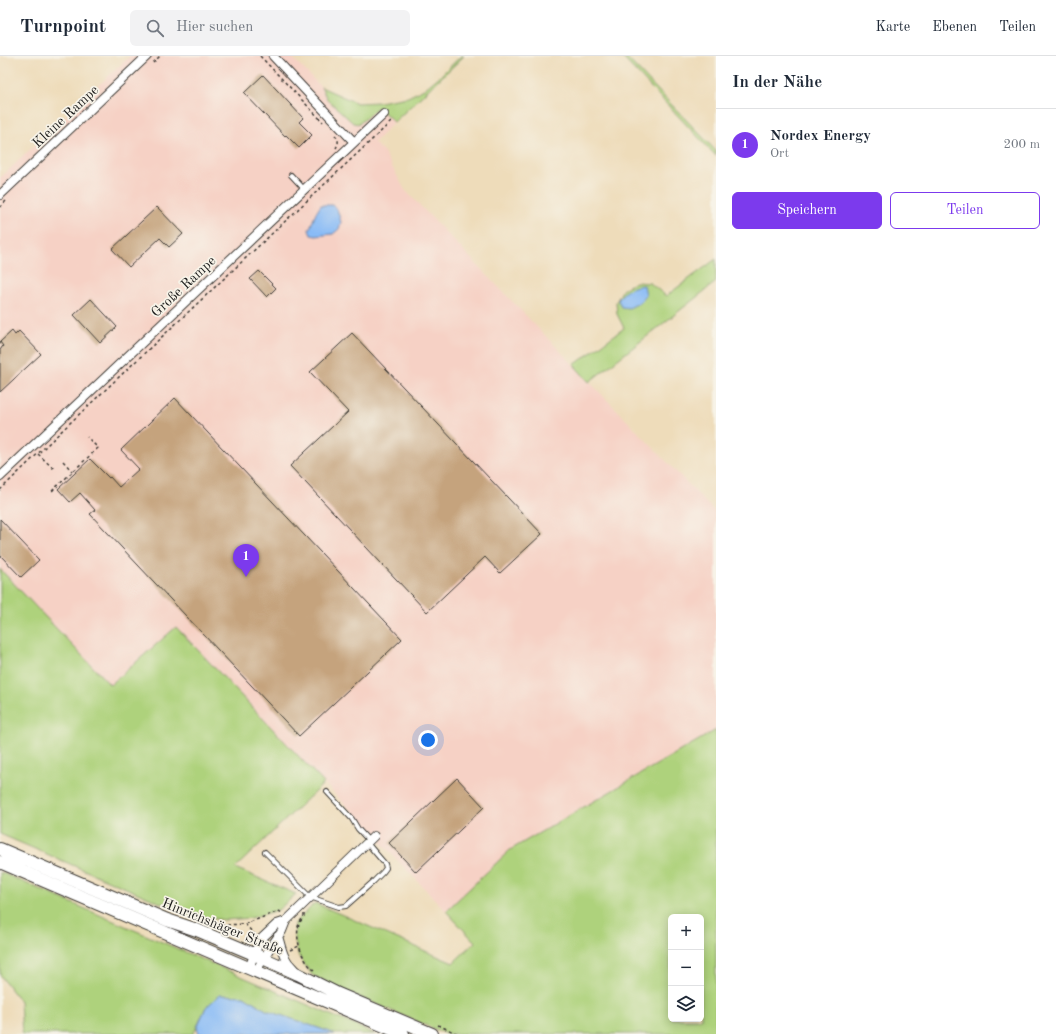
<!DOCTYPE html>
<html lang="de">
<meta charset="utf-8">
<style>
:root{--surface:#fff;--page:#f2f2f3;--text:#1f2937;--muted:#747a83;--line:#e0e1e3;--accent:#7c3aed}
body{margin:0;font-family:"Old Standard TT",serif;background:var(--page);color:var(--text)}
.controls{position:absolute;right:12px;bottom:12px;display:grid;overflow:hidden;border-radius:6px;box-shadow:0 2px 10px #0003}
.controls button{width:36px;height:36px;display:grid;place-items:center;padding:0;border:0;border-bottom:1px solid var(--line);background:var(--surface);color:var(--text);font:20px sans-serif}
.you{position:absolute;left:428px;top:684px;width:14px;height:14px;margin:-10px;border:3px solid #fff;border-radius:50%;background:#1a73e8;box-shadow:0 0 0 6px #1a73e833}
.badge{display:grid;place-items:center;width:26px;height:26px;border-radius:50%;background:var(--accent);color:#fff;font-size:13px;font-weight:700}
.pin{position:absolute;translate:-50% -33px;filter:drop-shadow(0 1px 2px #0008)}
.pin::after{content:'';position:absolute;top:21px;width:14px;height:12px;background:inherit;clip-path:polygon(0 0,100% 0,50% 100%)}
.list{margin:0;padding:0;list-style:none}
h2{display:flex;justify-content:space-between;align-items:center;height:52px;margin:0;padding:0 16px;font-size:17px}
h2 small{font-size:13px;font-weight:400;color:var(--muted)}
.list li{display:grid;grid-template-columns:26px 1fr auto;gap:12px;align-items:center;box-sizing:border-box;height:72px;padding:0 16px;border-top:1px solid var(--line)}
.list b{display:block;font-size:15px;white-space:nowrap}
.list p{margin:0;font-size:13px;white-space:nowrap;color:var(--muted)}
.list em{font-size:13px;font-style:normal;color:var(--muted)}
.actions{display:flex;gap:8px;padding:12px 16px}
.actions a{flex:1;padding:9px 0;border:1px solid var(--accent);border-radius:6px;text-align:center;font-size:14px;color:var(--accent)}
.actions .main{background:var(--accent);color:#fff}
.icon{flex:none;width:22px;height:22px;fill:none;stroke:currentColor;stroke-width:2;stroke-linecap:round;stroke-linejoin:round}
.map{position:relative;flex:none;width:716px;height:978px;overflow:hidden}
header{display:flex;align-items:center;gap:24px;box-sizing:border-box;height:56px;padding:0 20px;background:var(--surface);border-bottom:1px solid var(--line)}
header strong{font-size:19px}
nav{display:flex;gap:22px;margin-inline-start:auto;font-size:14px}
.search{width:280px;height:36px;background:var(--page);display:flex;align-items:center;gap:10px;box-sizing:border-box;padding:0 14px;border-radius:6px;color:var(--muted);font-size:15px}
main{display:flex}
aside{flex:1;background:var(--surface)}
.map>svg:first-child{display:block}
.built{fill:#f6d1c5}
.green{fill:#aed27b;stroke:#65774c;fill-rule:evenodd}
.water{fill:#89bbf6;stroke:#526c89}
.building{fill:#c5a37d}
.lines{fill:none;stroke-linecap:round;stroke-linejoin:round}
.service-casing{stroke:#3c3934;stroke-width:6}
.minor-casing{stroke:#3c3934;stroke-width:10}
.secondary-casing{stroke:#3c3934;stroke-width:14}
.path{stroke:#3c3934;stroke-width:1.5;stroke-dasharray:3 3;stroke-linecap:butt}
.service{stroke:#fff;stroke-width:4}
.minor{stroke:#fff;stroke-width:8}
.secondary{stroke:#fff;stroke-width:12}
.labels{text-anchor:middle;stroke-width:3.5;stroke-linejoin:round;paint-order:stroke}
.street-label{font-size:14px;fill:#1c1c1c;stroke:#f7f3e8}
</style>
<header>
<strong>Turnpoint</strong>
<div class="search"><svg class="icon" aria-label="search" viewBox="0 0 24 24"><circle cx="10" cy="10" r="6"/><path d="M15 15l6 6"/></svg>Hier suchen</div>
<nav><a>Karte</a><a>Ebenen</a><a>Teilen</a></nav>
</header>
<main>
<div class="map">
<svg width="716" height="978" viewBox="0 0 716 978">
<rect width="100%" height="100%" fill="#f7f3e8"/>
<filter id="ink" filterUnits="userSpaceOnUse"><feTurbulence type="fractalNoise" baseFrequency=".025" numOctaves="2"/><feDisplacementMap in="SourceGraphic" scale="8" xChannelSelector="R" yChannelSelector="G"/><feConvolveMatrix kernelMatrix="1 2 1 2 8 2 1 2 1" color-interpolation-filters="sRGB"/></filter>
<filter id="wash" filterUnits="userSpaceOnUse"><feTurbulence type="fractalNoise" baseFrequency=".012" numOctaves="4" result="noise"/><feDisplacementMap in="SourceGraphic" scale="16" xChannelSelector="R" yChannelSelector="G"/><feGaussianBlur stdDeviation="0.9" result="paint"/><feColorMatrix in="noise" values="0 0 0 0 0 0 0 0 0 0 0 0 0 0 0 0 0 1.4 0 .05"/><feComposite in="paint" operator="in"/></filter>
<g filter="url(#wash)">
<rect width="100%" height="100%" fill="#eedcba"/>
<path class="built" d="M 130,0 L 291,0 L 321,31 L 327,43 L 359,68 L 378,50 L 394,66 L 374,87 L 384,96 L 405,134 L 716,457 L 716,674 L 510,794 L 446,855 L 176,571 L 110,629 L 0,513 L 0,122 Z"/>
<path class="green" d="M 461,0 L 464,0 L 394,66 L 378,51 L 359,68 L 353,67 L 327,43 L 321,31 L 357,47 L 379,46 L 408,41 L 424,33 L 440,20 Z
M 621,0 L 625,0 L 716,95 L 716,100 Z
M 716,203 L 716,226 L 589,326 L 574,309 L 624,272 L 617,258 L 616,246 L 623,233 L 636,226 L 650,227 L 666,240 Z
M 0,513 L 110,629 L 176,571 L 324,727 L 235,812 L 296,838 L 278,854 L 251,862 L 225,864 L 191,860 L 0,778 Z
M 716,674 L 716,978 L 446,978 L 348,936 L 312,919 L 299,901 L 294,882 L 295,867 L 315,847 L 453,907 L 475,886 L 446,855 L 510,794 ZM 671,861 L 701,861 L 701,963 L 671,963 Z
M 0,816 L 375,978 L 334,978 L 324,974 L 266,954 L 244,940 L 206,951 L 197,971 L 193,978 L 22,978 L 20,945 L 0,919 Z"/>
<path class="water" d="M 321,149 L 332,149 L 337,153 L 341,166 L 339,173 L 333,178 L 316,180 L 311,179 L 309,174 L 316,157 Z
M 644,229 L 646,239 L 639,247 L 629,252 L 621,251 L 618,244 C 624,234 633,230 644,229 Z
M 220,939 L 244,940 L 266,954 L 324,974 L 334,978 L 199,978 L 197,971 L 206,951 Z"/>
<g id="blocks">
<path class="building" d="M 263,19 L 303,62 L 299,66 L 312,79 L 299,92 L 286,79 L 285,80 L 244,37 Z
M 157,151 L 183,178 L 169,191 L 160,182 L 129,211 L 112,193 Z
M 259,215 L 276,232 L 267,241 L 250,223 Z
M 91,243 L 117,271 L 100,287 L 74,259 Z
M 12,275 L 15,279 L 19,275 L 41,298 L 0,336 L 0,294 L 3,290 L 0,286 Z
M 352,277 L 542,478 L 500,517 L 485,501 L 427,556 L 290,410 L 348,356 L 310,316 Z
M 175,342 L 402,583 L 299,680 L 90,458 L 95,454 L 80,437 L 70,446 L 58,433 L 90,403 L 109,422 L 110,421 L 119,431 L 139,413 L 121,394 Z
M 0,463 L 39,504 L 21,521 L 0,499 Z
M 457,722 L 484,751 L 416,816 L 389,787 Z"/>
</g>
</g>
<g filter="url(#ink)">
<use href="#blocks" fill-opacity="0" stroke="#3c3934" stroke-width="1"/>
<g class="lines">
<g class="service-casing">
<path id="service" d="M 291,119 L 304,133
M 327,736 L 352,763 L 358,773 L 369,785
M 265,796 L 310,841 L 339,851 L 346,850 L 374,825 L 383,816 L 386,812 L 385,808 L 367,787"/>
</g>
<g class="minor-casing">
<path id="minor" d="M 273,0 L 354,86
M 0,139 L 147,0
M 0,421 L 384,58
M 278,880 C 282,894 283,903 294,913
M 249,912 L 260,884 L 277,868 L 286,865 L 374,780
M 256,915 L 270,892 L 282,875 L 286,865"/>
</g>
<g class="secondary-casing">
<path id="secondary" d="M 0,793 L 167,864 L 197,874 L 254,898 L 298,918 L 338,938 L 432,978
M 0,806 L 403,978"/>
</g>
<path class="path" d="M 260,0 L 323,66
M 153,7 L 160,0
M 335,79 C 339,84 339,87 336,92
M 0,151 L 6,145
M 38,398 L 54,413
M 63,405 L 72,415
M 0,434 L 71,366 L 392,65
M 52,435 L 98,392 L 87,381
M 304,858 L 304,860 C 302,863 299,867 298,871 C 296,887 302,904 314,914
M 209,867 L 225,869 L 245,868 L 279,855 L 282,857
M 245,868 L 255,879
M 290,894 L 299,890
M 438,969 L 458,978"/>
<use href="#service" class="service"/>
<use href="#minor" class="minor"/>
<use href="#secondary" class="secondary"/>
</g>
</g>
<g class="labels">
<g class="street-label">
<text transform="translate(65 60) rotate(-43)" y="5">Kleine Rampe</text>
<text transform="translate(183 230) rotate(-43)" y="5">Große Rampe</text>
<text transform="translate(223 870) rotate(22)" y="5">Hinrichshäger Straße</text>
</g>
</g>
</svg>
<div class="controls">
<button>+</button>
<button>−</button>
<button><svg class="icon" aria-label="layers" viewBox="0 0 24 24"><path d="M12 4l9 5-9 5-9-5zM3 14l9 5 9-5"/></svg></button>
</div>
<div class="you"></div>
<div class="pin badge" style="left:246px;top:521px">1</div>
</div>
<aside>
<h2>In der Nähe<small></small></h2>
<ul class="list">
<li><span class="badge">1</span><div><b>Nordex Energy</b><p>Ort</p></div><em>200 m</em></li>
</ul>
<div class="actions"><a class="main">Speichern</a><a>Teilen</a></div>
</aside>
</main>
